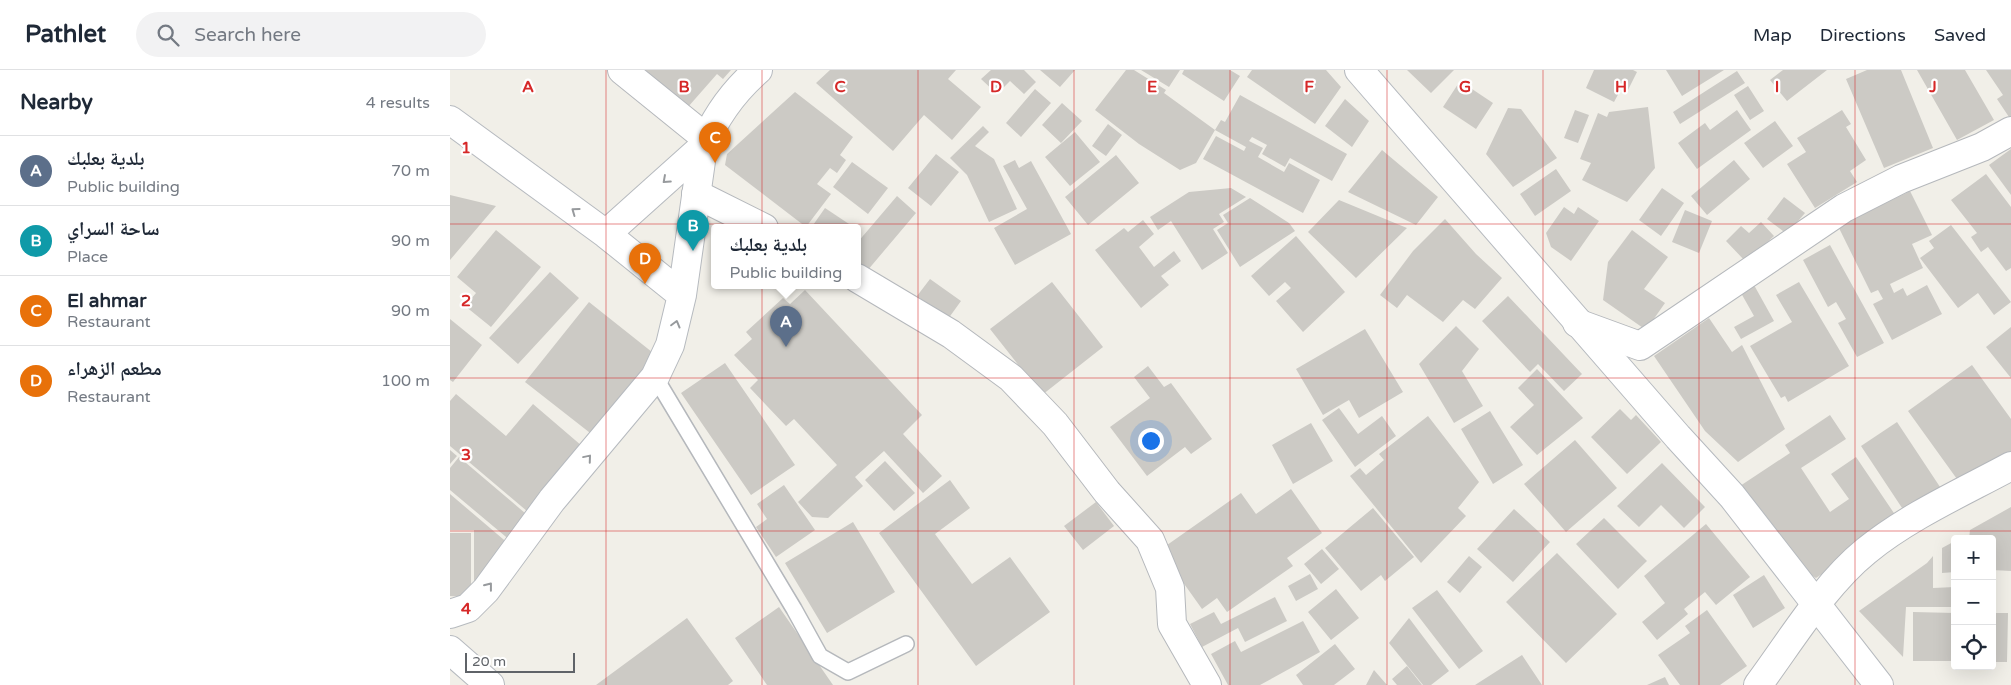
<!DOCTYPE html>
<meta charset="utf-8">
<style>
:root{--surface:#fff;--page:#f2f2f3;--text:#1f2937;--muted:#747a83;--line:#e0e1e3;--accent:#ea4335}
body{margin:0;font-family:"Varela Round","Noto Naskh Arabic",sans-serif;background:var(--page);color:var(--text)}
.controls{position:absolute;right:15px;bottom:15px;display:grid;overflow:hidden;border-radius:5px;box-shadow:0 5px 20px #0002}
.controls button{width:45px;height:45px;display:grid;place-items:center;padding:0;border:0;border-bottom:1px solid var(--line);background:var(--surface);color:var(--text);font:25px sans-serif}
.scale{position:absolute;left:15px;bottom:12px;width:110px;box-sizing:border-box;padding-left:5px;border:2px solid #5f6368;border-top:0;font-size:14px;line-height:18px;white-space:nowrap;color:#5f6368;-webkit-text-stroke:4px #fff;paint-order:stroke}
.you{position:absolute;left:700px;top:370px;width:18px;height:18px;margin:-12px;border:4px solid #fff;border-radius:50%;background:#1a73e8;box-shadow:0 0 0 8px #1a73e833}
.badge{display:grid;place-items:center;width:32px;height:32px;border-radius:50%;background:var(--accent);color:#fff;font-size:16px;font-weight:700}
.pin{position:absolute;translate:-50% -41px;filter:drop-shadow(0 1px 2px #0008)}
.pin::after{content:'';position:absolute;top:26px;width:18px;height:15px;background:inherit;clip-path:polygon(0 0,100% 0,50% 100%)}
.popup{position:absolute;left:261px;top:154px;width:150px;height:65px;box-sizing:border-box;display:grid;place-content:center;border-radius:5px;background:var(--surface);filter:drop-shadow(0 1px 4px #0005);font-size:16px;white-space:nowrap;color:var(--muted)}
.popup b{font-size:19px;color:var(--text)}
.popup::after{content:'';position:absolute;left:50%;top:100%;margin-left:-10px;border:10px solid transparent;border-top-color:var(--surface)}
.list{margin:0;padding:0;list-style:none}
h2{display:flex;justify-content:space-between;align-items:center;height:65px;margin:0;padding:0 20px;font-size:21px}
h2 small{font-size:16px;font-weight:400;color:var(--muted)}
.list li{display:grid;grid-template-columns:32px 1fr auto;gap:15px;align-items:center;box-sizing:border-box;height:70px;padding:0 20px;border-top:1px solid var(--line)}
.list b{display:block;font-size:19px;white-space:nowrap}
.list p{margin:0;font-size:16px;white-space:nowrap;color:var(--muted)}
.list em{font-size:16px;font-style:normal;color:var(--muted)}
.icon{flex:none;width:28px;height:28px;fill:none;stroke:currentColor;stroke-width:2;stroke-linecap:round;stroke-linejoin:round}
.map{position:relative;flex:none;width:1561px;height:615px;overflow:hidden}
header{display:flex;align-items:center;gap:30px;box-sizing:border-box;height:70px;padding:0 25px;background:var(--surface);border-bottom:1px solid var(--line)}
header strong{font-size:24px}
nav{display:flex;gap:28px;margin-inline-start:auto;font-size:18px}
.search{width:350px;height:45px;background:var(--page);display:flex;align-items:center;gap:12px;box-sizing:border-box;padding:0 18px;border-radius:28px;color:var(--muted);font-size:19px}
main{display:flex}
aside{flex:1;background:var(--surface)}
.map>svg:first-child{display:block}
.building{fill:#cccac5}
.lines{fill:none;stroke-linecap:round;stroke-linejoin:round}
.lane-casing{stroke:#b5b8bc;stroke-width:18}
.street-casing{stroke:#b5b8bc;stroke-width:30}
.secondary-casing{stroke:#b6babf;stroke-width:30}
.lane{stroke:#fff;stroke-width:15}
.street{stroke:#fff;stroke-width:28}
.secondary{stroke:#fff;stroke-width:28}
.oneway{stroke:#979a9d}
.grid{fill:none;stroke:#d62828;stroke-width:1;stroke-opacity:0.55}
.grid-label{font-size:16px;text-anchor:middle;font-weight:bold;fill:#d62828;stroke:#fff;stroke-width:4.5;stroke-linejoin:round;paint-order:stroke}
</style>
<header>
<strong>Pathlet</strong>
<div class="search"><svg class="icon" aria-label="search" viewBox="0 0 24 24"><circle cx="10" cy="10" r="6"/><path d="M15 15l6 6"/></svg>Search here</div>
<nav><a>Map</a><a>Directions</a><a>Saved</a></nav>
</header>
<main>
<aside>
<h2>Nearby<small>4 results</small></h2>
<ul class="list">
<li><span class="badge" style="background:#5c6f8a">A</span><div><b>بلدية بعلبك</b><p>Public building</p></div><em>70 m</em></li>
<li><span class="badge" style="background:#0f9aa8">B</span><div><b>ساحة السراي</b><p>Place</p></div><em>90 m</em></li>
<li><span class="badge" style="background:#e8710a">C</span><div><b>El ahmar</b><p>Restaurant</p></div><em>90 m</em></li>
<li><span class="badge" style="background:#e8710a">D</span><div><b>مطعم الزهراء</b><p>Restaurant</p></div><em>100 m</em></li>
</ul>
</aside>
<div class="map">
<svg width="1561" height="615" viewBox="0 0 1561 615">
<rect width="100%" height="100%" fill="#f1efe8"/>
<path class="building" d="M 193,0 L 281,0 L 273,9 L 267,4 L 238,37 Z
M 380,0 L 506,0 L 498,9 L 531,37 L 502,70 L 474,45 L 443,81 L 366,13 Z
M 541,0 L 574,0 L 586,12 L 574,24 L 560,11 L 547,24 L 531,9 Z
M 590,0 L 625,0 L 610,17 Z
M 676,0 L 684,0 L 716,20 L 714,23 L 765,60 L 771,50 L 775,52 L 790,25 L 897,84 L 882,111 L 840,88 L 835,97 L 812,84 L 817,75 L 802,67 L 799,71 L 813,78 L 808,87 L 834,102 L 839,93 L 870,110 L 853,143 L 753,89 L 766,66 L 794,81 L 796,77 L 765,60 L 746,93 L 730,100 L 689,74 L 645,40 Z
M 691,0 L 730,0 L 719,17 Z
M 734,0 L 780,0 L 790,6 L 774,31 L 732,4 Z
M 802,0 L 876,0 L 891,17 L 865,54 L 797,7 Z
M 957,0 L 1004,0 L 981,23 Z
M 1144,0 L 1183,0 L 1187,2 L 1177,22 L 1171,19 L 1164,32 L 1136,18 Z
M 1216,0 L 1274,0 L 1232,26 Z
M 1333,0 L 1377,0 L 1337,31 L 1320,10 Z
M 1417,0 L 1451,0 L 1483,78 L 1434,98 L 1396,9 Z
M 1467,0 L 1515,0 L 1544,50 L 1507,70 Z
M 1536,0 L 1561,0 L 1561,50 L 1547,29 L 1553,25 Z
M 1287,1 L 1295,13 L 1230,54 L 1223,42 Z
M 1010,11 L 1043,33 L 1026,59 L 993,37 Z
M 1298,16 L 1314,41 L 1300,50 L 1284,25 Z
M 585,19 L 601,33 L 571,67 L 556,53 Z
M 345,22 L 403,67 L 390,85 L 396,90 L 387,103 L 380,98 L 367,114 L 381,124 L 356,157 L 275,95 L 277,84 Z
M 895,29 L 919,51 L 902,77 L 875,56 Z
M 612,33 L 632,51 L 611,73 L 592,55 Z
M 1198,37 L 1205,98 L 1177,132 L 1132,110 L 1141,93 L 1130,89 L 1148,43 L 1157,47 L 1159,42 Z
M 1058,38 L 1071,39 L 1107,88 L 1063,117 L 1036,84 Z
M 1125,40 L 1139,45 L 1128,73 L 1114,68 Z
M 1287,40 L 1301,60 L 1247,99 L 1228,73 L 1255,53 L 1260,60 Z
M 1392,40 L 1401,54 L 1396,57 L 1416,90 L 1400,101 L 1407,112 L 1365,138 L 1337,94 L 1356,82 L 1347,68 Z
M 1325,51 L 1343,76 L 1313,98 L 1294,73 Z
M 658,54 L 672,65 L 656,86 L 642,76 Z
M 533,56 L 539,62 L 525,76 L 544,89 L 567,139 L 539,152 L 517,105 L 500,88 Z
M 625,62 L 650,92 L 620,116 L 595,87 Z
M 1561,79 L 1561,125 L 1539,95 Z
M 932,80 L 988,127 L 966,155 L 898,122 Z
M 486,84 L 509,102 L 481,136 L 458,118 Z
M 666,85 L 689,113 L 638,155 L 615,127 Z
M 565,90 L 569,98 L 581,91 L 621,164 L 565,195 L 544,158 L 577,139 L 553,96 Z
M 1284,90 L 1300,109 L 1257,145 L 1241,126 Z
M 402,92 L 438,118 L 418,144 L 383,117 Z
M 1106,99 L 1121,121 L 1085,146 L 1070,124 Z
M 1536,104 L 1561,137 L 1561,198 L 1556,201 L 1538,177 L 1531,182 L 1521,167 L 1527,163 L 1501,130 Z
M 781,118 L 796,127 L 769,144 L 774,152 L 763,159 L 778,183 L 752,200 L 721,151 L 708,160 L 700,147 L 739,122 Z
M 1212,118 L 1234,133 L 1211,166 L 1189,150 Z
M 1460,121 L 1482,165 L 1462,174 L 1473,198 L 1440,214 L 1444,223 L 1453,218 L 1457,226 L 1477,215 L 1492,244 L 1442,270 L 1423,234 L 1433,229 L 1428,220 L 1421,223 L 1388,156 Z
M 0,125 L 46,136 L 0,190 Z
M 447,126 L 466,143 L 417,201 L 407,193 L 407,173 Z
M 1334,127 L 1355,143 L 1337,164 L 1317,149 Z
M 800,128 L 839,153 L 845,161 L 790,197 L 767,160 L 778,153 L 773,145 Z
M 889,130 L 957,158 L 906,208 L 858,162 Z
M 1114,137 L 1124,144 L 1128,137 L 1149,151 L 1121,191 L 1101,177 L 1096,163 Z
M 375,138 L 405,158 L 361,158 Z
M 1235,140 L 1262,151 L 1249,183 L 1222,172 Z
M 995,149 L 1026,184 L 1052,208 L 1025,239 L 1013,230 L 993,252 L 957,225 L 947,238 L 930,225 L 963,181 Z
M 693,150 L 704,164 L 689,177 L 704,197 L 724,181 L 731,191 L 711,206 L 719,215 L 691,238 L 645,180 L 674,158 L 678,162 Z
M 1311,152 L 1324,166 L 1296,192 L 1276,171 L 1291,156 L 1299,163 Z
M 1501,155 L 1561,232 L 1544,245 L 1528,223 L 1508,238 L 1470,188 L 1484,178 L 1479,171 Z
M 46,160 L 91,197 L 41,257 L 15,236 L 26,223 L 7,207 Z
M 1182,160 L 1218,187 L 1194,219 L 1215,233 L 1196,260 L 1153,230 L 1158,192 Z
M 846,166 L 895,222 L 853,262 L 826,231 L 841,218 L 835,212 L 819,226 L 801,206 Z
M 1380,175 L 1434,273 L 1407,287 L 1388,253 L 1396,249 L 1386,232 L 1378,237 L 1353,190 Z
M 100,202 L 129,228 L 68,294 L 39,268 Z
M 480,209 L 511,231 L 498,249 L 467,226 Z
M 602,212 L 653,277 L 592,325 L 540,259 Z
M 1349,212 L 1399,296 L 1338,332 L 1335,326 L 1331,328 L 1300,276 L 1342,252 L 1326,225 Z
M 1304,215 L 1324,251 L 1291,269 L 1284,257 L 1304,246 L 1291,223 Z
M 355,220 L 472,345 L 453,364 L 492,406 L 473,423 L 434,381 L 405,407 L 413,416 L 378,448 L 362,447 L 348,432 L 387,395 L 344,349 L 336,356 L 300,318 L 308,310 L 284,285 L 302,269 L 296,262 L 333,228 L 340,234 Z
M 1058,226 L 1132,304 L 1114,321 L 1088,294 L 1080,302 L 1032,251 Z
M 139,232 L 207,286 L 144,366 L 75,312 Z
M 1259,248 L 1282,282 L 1292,275 L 1335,359 L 1288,392 L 1255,361 L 1204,286 Z
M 0,249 L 32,275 L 3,312 L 0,310 Z
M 1006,256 L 1029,279 L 1012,301 L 1033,336 L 1004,353 L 969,294 Z
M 1561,257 L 1561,308 L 1536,277 Z
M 915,259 L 953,322 L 909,348 L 899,330 L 873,345 L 846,299 Z
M 275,293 L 345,395 L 301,425 L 231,323 Z
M 1522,295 L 1561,349 L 1561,381 L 1512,416 L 1458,341 Z
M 698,296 L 714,317 L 721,313 L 762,369 L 741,384 L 735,377 L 697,406 L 660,357 L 700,328 L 684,307 Z
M 1087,299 L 1133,348 L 1087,385 L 1060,357 L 1084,335 L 1068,318 Z
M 6,324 L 56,366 L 83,334 L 139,382 L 84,447 L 0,376 L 0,331 Z
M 889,338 L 908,364 L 932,346 L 946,366 L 905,397 L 872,350 Z
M 1170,339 L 1181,350 L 1186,345 L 1211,372 L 1177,404 L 1141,367 Z
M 1040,341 L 1073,395 L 1043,414 L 1011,359 Z
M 1380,345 L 1396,369 L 1351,398 L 1380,442 L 1399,429 L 1381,404 L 1406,387 L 1450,452 L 1366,508 L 1342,493 L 1290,416 L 1340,383 L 1335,375 Z
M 978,346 L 1029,412 L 1008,438 L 1016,446 L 971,493 L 900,406 L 910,398 L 916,405 L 934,390 L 929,384 Z
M 1447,352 L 1496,426 L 1460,450 L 1411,376 Z
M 861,353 L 883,391 L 843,414 L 822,375 Z
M 1125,370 L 1167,418 L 1116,462 L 1074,414 Z
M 0,380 L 7,386 L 0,394 Z
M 9,387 L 82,449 L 62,472 L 0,420 L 0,398 Z
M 435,391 L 465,423 L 444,441 L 415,410 Z
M 1212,393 L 1255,437 L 1234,458 L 1211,435 L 1189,457 L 1167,436 Z
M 500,410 L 520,438 L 485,464 L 522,514 L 560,487 L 600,542 L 526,596 L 429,463 Z
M 334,415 L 365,460 L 326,487 L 306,457 L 317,449 L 307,434 Z
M 841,419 L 872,463 L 837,488 L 843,496 L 777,542 L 767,528 L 752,539 L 710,480 L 791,423 L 806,444 Z
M 0,424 L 60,475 L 24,519 L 24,460 L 0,460 Z
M 646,432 L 664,456 L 633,480 L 614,456 Z
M 1561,437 L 1561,501 L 1542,500 L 1542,469 L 1519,469 L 1520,460 Z
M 923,438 L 964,487 L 935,511 L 931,505 L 911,521 L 875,478 Z
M 1064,439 L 1100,472 L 1063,512 L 1027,479 Z
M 1154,448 L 1197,491 L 1168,519 L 1126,474 Z
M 403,452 L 445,522 L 377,563 L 335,493 Z
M 1256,454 L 1300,507 L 1266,535 L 1255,522 L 1234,539 L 1238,544 L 1207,570 L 1192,552 L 1215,533 L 1194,506 Z
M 0,463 L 21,463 L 21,527 L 0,526 Z
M 1505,471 L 1505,502 L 1492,503 L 1492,478 Z
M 872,479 L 889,499 L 871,514 L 854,494 Z
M 1107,483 L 1167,544 L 1116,593 L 1056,532 Z
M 1019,486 L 1032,497 L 1010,523 L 997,512 Z
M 1483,486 L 1483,518 L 1505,517 L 1505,537 L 1456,537 L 1453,587 L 1409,541 L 1477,493 Z
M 860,504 L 868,519 L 846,531 L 838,516 Z
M 1314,505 L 1335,538 L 1303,558 L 1283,525 Z
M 886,519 L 909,548 L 881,570 L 858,542 Z
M 987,520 L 1033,581 L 1009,599 L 962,538 Z
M 825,527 L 837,551 L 795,572 L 788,558 L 752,577 L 740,554 L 764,542 L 771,554 Z
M 329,537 L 383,615 L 317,615 L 285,568 Z
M 1257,540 L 1297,596 L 1270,615 L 1230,615 L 1208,585 L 1240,563 L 1235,556 Z
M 1463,542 L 1505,543 L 1505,591 L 1463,591 Z
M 1542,543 L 1558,543 L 1557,592 L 1542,592 Z
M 237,548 L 283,611 L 278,615 L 146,615 Z
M 959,548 L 999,601 L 981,615 L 973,615 L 939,573 Z
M 853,551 L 870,582 L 810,615 L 778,615 L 761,584 L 785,571 L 791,582 Z
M 885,574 L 905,599 L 884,615 L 853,615 L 846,605 Z
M 1072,585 L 1092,615 L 1025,615 Z
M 957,596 L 972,615 L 947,615 L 942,609 Z
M 924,600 L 937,615 L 916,615 Z
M 1215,607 L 1219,615 L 1197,615 Z"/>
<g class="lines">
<g class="lane-casing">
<path id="lane" d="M 205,307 L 344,539 L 370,586 L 398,602 L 456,574"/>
</g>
<g class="street-casing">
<path id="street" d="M 172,0 L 256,68
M 246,124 L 314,158
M 407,208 L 501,264 L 561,308 L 605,354 L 657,422 L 700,470 L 720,518 L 722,554 L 757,615
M 1127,253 L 1190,276 L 1394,138 L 1451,109 L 1532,77 L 1561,61
M 1308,615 C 1340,572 1374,515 1416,481 C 1459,446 1513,422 1561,396"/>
</g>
<g class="secondary-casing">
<path id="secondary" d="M 909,0 L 1228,367 L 1282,426 L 1429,615
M 0,50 L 156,164 L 232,225
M 156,164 L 253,77
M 0,544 L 18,538 L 36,520 L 102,430 L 205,307 L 220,275 L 232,225 L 253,77 C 265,47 284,21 308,0
M 0,580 L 40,615"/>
</g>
<use href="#lane" class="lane"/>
<use href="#street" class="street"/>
<use href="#secondary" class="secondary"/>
</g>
<defs><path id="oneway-chevron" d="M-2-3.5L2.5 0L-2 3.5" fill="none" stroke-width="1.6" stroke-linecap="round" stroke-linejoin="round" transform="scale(1.25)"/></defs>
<g class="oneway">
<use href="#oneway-chevron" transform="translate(216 110) rotate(138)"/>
<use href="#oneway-chevron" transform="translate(125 141) rotate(-144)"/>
<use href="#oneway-chevron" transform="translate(226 254) rotate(-75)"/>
<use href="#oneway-chevron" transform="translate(138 388) rotate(-50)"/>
<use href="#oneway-chevron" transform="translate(39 516) rotate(-52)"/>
</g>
<path class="grid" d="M 156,0 L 156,615M 312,0 L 312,615M 468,0 L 468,615M 624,0 L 624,615M 780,0 L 780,615M 937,0 L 937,615M 1093,0 L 1093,615M 1249,0 L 1249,615M 1405,0 L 1405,615M 0,154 L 1561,154M 0,308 L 1561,308M 0,461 L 1561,461"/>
<g class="grid-label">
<text x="78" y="22">A</text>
<text x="234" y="22">B</text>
<text x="390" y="22">C</text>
<text x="546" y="22">D</text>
<text x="702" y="22">E</text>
<text x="859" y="22">F</text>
<text x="1015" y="22">G</text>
<text x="1171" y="22">H</text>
<text x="1327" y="22">I</text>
<text x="1483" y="22">J</text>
<text x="16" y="83">1</text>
<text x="16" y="236">2</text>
<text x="16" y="390">3</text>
<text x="16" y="544">4</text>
</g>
</svg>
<div class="controls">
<button>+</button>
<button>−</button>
<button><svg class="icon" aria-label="locate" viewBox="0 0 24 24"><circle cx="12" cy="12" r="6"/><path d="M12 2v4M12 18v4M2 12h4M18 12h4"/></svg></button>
</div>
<div class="scale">20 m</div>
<div class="you"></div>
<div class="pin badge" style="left:336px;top:277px;background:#5c6f8a">A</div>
<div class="popup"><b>بلدية بعلبك</b>Public building</div>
<div class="pin badge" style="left:243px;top:181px;background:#0f9aa8">B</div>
<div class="pin badge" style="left:265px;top:93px;background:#e8710a">C</div>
<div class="pin badge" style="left:195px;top:214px;background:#e8710a">D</div>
</div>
</main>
